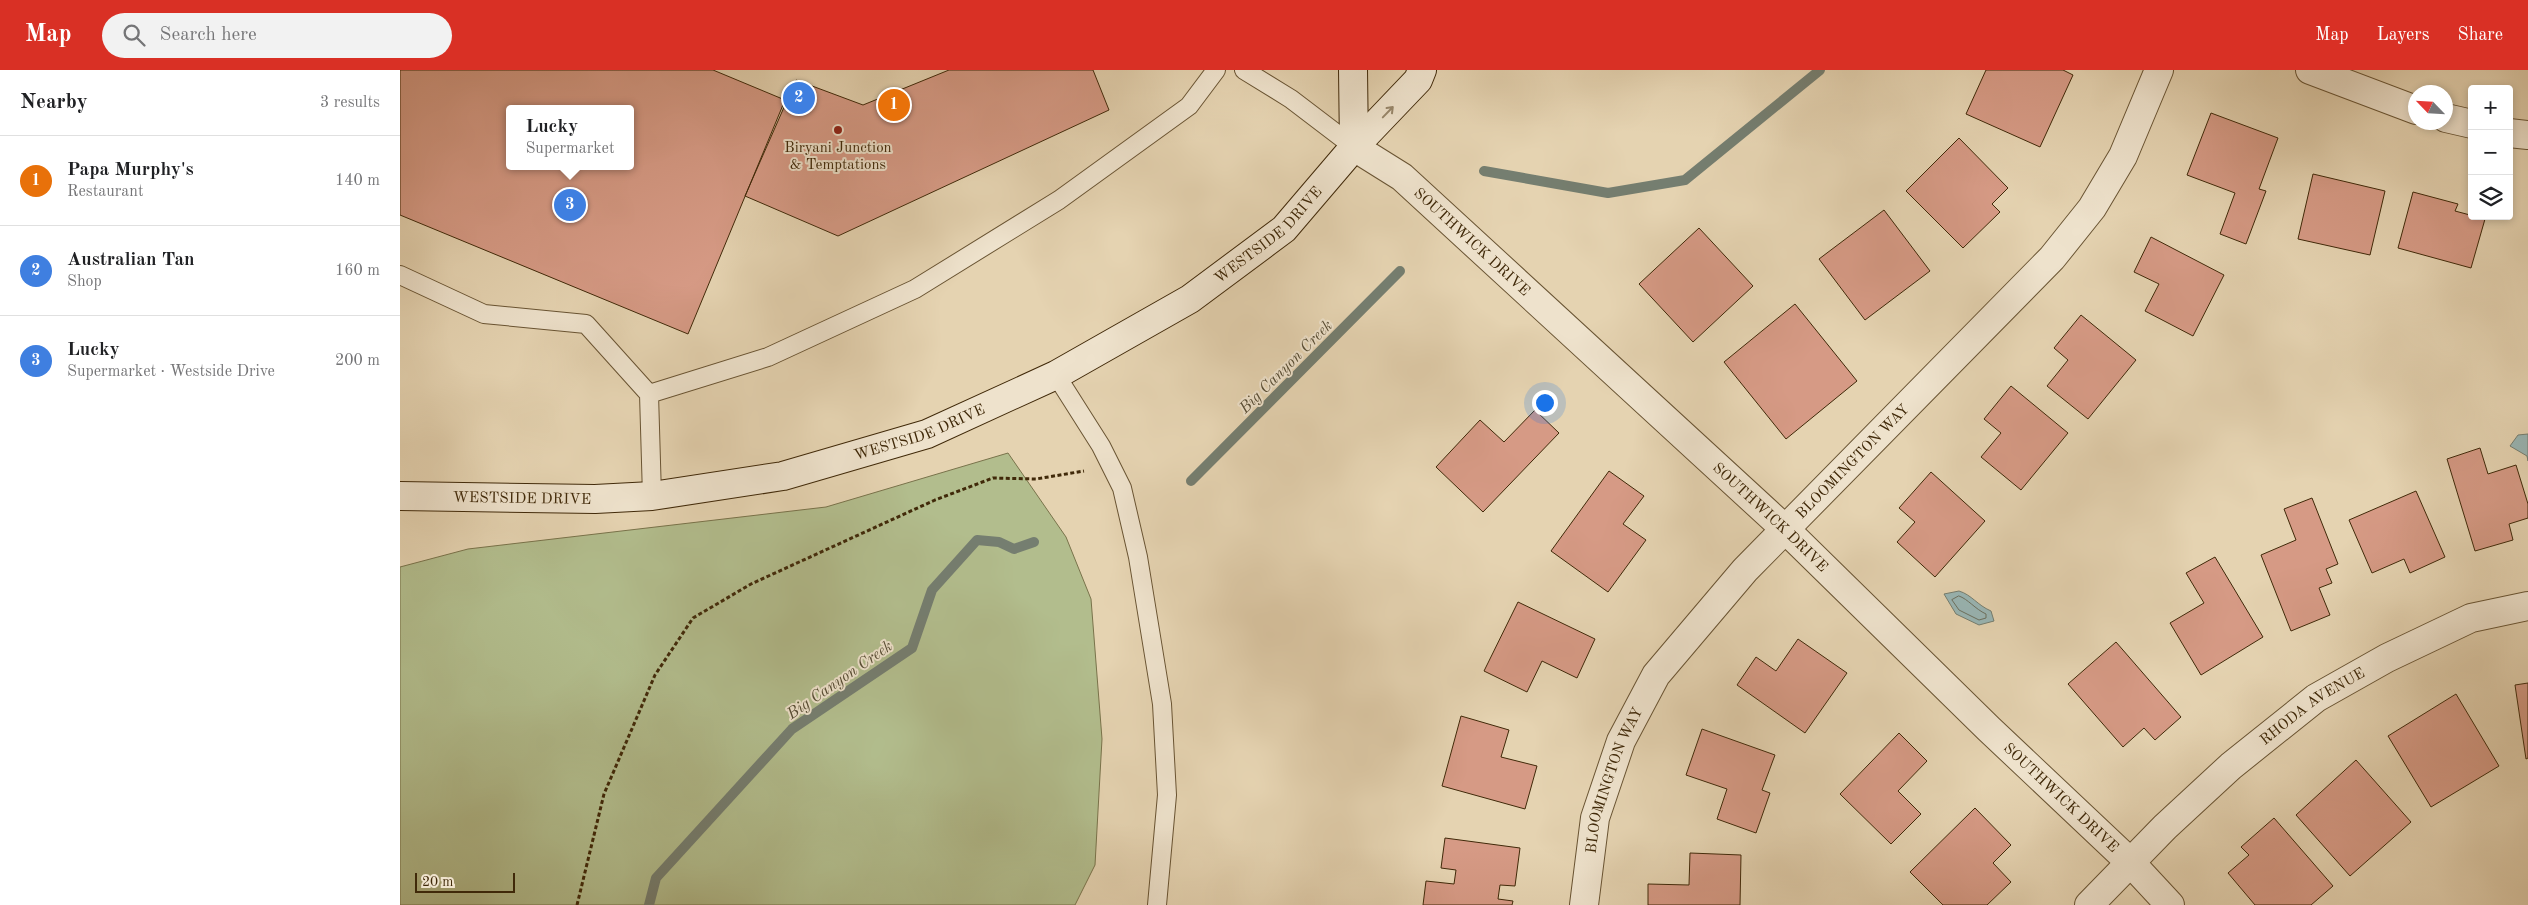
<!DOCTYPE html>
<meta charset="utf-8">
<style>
:root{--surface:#fff;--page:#f2f2f2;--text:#202124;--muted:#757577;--line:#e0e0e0;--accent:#d93025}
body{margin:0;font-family:"Old Standard TT",serif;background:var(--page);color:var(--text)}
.controls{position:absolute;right:15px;top:15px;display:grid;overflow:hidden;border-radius:5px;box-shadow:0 2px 8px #0003}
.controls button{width:45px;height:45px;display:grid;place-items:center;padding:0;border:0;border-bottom:1px solid var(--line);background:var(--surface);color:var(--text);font:25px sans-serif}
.compass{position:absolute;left:2008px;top:15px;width:45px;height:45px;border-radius:50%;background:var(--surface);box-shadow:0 2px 8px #0003;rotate:295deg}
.scale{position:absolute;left:15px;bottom:12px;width:100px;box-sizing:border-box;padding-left:5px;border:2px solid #402909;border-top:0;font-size:14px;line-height:18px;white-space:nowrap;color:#402909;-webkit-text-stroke:4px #eee2cc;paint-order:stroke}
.you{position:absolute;left:1144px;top:332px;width:18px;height:18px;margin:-12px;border:4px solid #fff;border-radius:50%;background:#1a73e8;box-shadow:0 0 0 8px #1a73e833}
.badge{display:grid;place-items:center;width:32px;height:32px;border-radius:50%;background:var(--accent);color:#fff;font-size:16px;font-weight:700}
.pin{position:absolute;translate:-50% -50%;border:2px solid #fff;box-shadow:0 1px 5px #0006}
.popup{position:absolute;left:106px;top:35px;width:128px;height:65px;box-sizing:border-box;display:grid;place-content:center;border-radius:5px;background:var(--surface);filter:drop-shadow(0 1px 4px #0005);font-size:16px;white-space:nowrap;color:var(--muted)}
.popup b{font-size:19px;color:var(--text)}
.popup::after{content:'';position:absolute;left:50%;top:100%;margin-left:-10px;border:10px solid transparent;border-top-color:var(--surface)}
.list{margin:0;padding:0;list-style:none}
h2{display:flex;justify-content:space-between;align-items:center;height:65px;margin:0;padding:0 20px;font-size:21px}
h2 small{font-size:16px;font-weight:400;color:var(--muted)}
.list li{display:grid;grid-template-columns:32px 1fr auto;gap:15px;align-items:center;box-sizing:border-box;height:90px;padding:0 20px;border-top:1px solid var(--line)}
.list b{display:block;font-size:19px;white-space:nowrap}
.list p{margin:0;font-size:16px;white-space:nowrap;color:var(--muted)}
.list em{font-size:16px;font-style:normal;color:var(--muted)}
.icon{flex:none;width:28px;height:28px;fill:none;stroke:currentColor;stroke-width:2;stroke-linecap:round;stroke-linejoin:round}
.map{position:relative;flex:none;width:2128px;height:835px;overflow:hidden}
header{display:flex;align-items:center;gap:30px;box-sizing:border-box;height:70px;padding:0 25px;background:var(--accent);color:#fff}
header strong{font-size:24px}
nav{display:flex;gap:28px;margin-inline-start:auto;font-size:18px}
.search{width:350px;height:45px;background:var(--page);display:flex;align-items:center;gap:12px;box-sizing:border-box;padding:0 18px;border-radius:28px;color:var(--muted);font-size:19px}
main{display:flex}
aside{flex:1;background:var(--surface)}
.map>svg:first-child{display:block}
.green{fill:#b2bd8d;stroke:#79734b}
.water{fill:#99b6b5;stroke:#757e70}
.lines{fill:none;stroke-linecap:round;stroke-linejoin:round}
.shore{stroke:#6c705f;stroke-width:1}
.stream{stroke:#757e70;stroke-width:10}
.building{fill:#d69a85;stroke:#402909;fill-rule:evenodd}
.lane-casing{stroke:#695433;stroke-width:20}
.street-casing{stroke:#695433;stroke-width:30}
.secondary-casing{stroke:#402909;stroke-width:30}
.path{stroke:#402909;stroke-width:3;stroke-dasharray:4 2.5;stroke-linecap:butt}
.lane{stroke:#eee2cc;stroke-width:18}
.street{stroke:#eee2cc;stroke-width:28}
.secondary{stroke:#eee2cc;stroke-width:28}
.oneway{stroke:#97866a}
.poi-dot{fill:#8f2418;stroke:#eee2cc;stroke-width:2}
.labels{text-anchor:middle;stroke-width:4;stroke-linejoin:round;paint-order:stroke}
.poi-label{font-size:15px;fill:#402909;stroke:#eee2cc}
.street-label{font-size:15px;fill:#402909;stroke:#eee2cc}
.water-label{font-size:16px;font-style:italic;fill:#564c34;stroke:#eee2cc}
</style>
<header>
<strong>Map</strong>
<div class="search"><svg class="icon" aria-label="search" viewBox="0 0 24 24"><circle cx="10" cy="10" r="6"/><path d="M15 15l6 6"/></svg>Search here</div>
<nav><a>Map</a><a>Layers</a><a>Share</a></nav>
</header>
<main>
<aside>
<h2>Nearby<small>3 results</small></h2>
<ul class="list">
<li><span class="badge" style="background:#e8710a">1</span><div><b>Papa Murphy's</b><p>Restaurant</p></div><em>140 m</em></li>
<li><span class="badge" style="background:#3f7fe0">2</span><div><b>Australian Tan</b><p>Shop</p></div><em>160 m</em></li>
<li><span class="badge" style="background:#3f7fe0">3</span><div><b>Lucky</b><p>Supermarket · Westside Drive</p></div><em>200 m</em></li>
</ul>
</aside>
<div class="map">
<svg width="2128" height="835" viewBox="0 0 2128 835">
<rect width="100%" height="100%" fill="#e5d3b1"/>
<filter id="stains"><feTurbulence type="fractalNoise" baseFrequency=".004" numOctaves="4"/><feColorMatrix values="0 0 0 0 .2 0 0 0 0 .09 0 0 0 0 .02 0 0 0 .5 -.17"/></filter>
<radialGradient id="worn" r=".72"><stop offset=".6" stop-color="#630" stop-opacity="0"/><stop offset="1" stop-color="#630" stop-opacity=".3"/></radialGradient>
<path class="green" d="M 608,383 L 666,467 L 691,529 L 702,669 L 695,795 L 675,835 L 0,835 L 0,497 L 68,479 L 426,437 Z"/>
<path class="water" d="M 2128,364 L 2128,391 L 2127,386 L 2110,376 L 2118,365 Z
M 1559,521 C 1572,525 1577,535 1591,541 L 1594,551 L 1579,555 L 1556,544 L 1544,524 Z"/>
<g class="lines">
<path class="shore" d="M 1559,526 C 1568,529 1575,539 1586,544 L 1586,548 L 1579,550 L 1559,540 L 1552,530 Z"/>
<path class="stream" d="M 1084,101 L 1208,123 L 1285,110 L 1420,0
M 791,411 L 1000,201
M 249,835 L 256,808 L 392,659 L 512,578 L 532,520 L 577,470 L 599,472 L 614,479 L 634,472"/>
</g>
<path class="building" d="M 0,0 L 313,0 L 385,30 L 288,264 L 0,145 ZM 110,39 L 230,39 L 230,96 L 110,96 Z
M 549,0 L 693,0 L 709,40 L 438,166 L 345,126 L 396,10 L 463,35 Z
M 1586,0 L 1663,0 L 1673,5 L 1640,77 L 1566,44 Z
M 1811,43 L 1878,68 L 1859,119 L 1866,121 L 1846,174 L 1820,164 L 1835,123 L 1787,105 Z
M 1559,68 L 1608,118 L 1592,134 L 1600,142 L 1563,178 L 1506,121 Z
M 1913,104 L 1985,121 L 1970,185 L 1898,169 Z
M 2013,122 L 2058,134 L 2055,141 L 2085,149 L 2071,198 L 1998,178 Z
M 1484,140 L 1530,201 L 1465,250 L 1419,189 Z
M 1299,158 L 1353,216 L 1293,272 L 1239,214 Z
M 1751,167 L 1824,205 L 1793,266 L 1745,241 L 1759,214 L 1734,202 Z
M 1395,234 L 1457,311 L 1386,369 L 1324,292 Z
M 1681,245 L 1736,290 L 1688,349 L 1647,316 L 1668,290 L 1654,278 Z
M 1611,316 L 1668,363 L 1621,420 L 1581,387 L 1601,363 L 1584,349 Z
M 1135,340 L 1159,363 L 1083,442 L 1036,397 L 1080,350 L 1104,372 Z
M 2080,378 L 2088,404 L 2116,395 L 2128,434 L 2128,448 L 2109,454 L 2113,470 L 2075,481 L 2047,389 Z
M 1209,401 L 1244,426 L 1223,454 L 1246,470 L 1208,522 L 1151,481 Z
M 1531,402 L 1585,451 L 1535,507 L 1497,472 L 1515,452 L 1499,438 Z
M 2016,421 L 2045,487 L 2010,503 L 2004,489 L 1972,503 L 1949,450 Z
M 1912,428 L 1938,494 L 1926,499 L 1932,513 L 1919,518 L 1930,545 L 1891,561 L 1861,485 L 1896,470 L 1884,439 Z
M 1815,487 L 1863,567 L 1801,605 L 1770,553 L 1804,533 L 1786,503 Z
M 1118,532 L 1195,569 L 1177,608 L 1142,591 L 1127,622 L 1084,601 Z
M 1398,569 L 1447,603 L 1405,663 L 1337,615 L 1356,587 L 1376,601 Z
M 1716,572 L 1781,647 L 1755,670 L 1744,658 L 1723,677 L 1668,614 Z
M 2128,613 L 2128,688 L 2126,689 L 2115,615 Z
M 2056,624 L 2099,696 L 2031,737 L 1988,666 Z
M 1061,646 L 1109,660 L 1101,687 L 1137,696 L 1125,739 L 1042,716 Z
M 1302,659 L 1375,685 L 1362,720 L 1370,723 L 1356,763 L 1317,749 L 1327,719 L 1286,705 Z
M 1499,663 L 1527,691 L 1498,721 L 1521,744 L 1491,774 L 1440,724 Z
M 1956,690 L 2011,752 L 1950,806 L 1896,745 Z
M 1575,738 L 1611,775 L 1593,793 L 1611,812 L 1587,835 L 1543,835 L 1510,802 Z
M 1874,748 L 1933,816 L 1911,835 L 1855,835 L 1828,803 L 1849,785 L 1841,777 Z
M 1045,768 L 1120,778 L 1115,816 L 1100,815 L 1098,829 L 1113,831 L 1112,835 L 1023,835 L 1026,811 L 1054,814 L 1056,800 L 1041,798 Z
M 1290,783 L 1341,785 L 1340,835 L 1248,835 L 1248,814 L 1289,815 Z"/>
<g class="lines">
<g class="lane-casing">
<path id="lane" d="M 844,0 L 891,29 L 954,77
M 0,205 L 84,244 L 186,254 L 249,324 L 252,426
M 656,305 L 701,376 L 722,418 L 738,487 L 762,634 L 767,725 L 757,835
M 249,324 L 368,287 L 515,219 L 659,130 L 789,36 L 816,0"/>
</g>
<g class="street-casing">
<g id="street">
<path d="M 1910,0 L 2016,40"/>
<path d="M 2046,48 L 2072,54"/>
<path d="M 2109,63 L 2128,65"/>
<path id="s1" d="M 954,77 L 1002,107 L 1386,460 L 1589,659 L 1731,793 L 1770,835"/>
<path id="s2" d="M 1184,835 L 1195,748 L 1221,671 L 1256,605 L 1345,500 L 1652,188 L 1692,138 L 1723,86 L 1759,0"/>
<path id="s3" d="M 1689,835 L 1765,757 L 1831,696 L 1916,628 L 1987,588 L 2071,548 L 2128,536"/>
</g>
</g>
<g class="secondary-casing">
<g id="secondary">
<path d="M 953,0 L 954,77"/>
<path id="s4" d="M 0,426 L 195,429 L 252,426 L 383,406 L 527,364 L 656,305 L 790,229 L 884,159 L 954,77 L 1018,10 L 1022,0"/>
</g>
</g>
<path class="path" d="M 177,835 L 204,724 L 255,605 L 293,548 L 351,514 L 535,430 L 593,408 L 636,409 L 684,401"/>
<use href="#lane" class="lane"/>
<use href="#street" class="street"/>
<use href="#secondary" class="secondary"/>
</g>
<defs><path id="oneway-shaft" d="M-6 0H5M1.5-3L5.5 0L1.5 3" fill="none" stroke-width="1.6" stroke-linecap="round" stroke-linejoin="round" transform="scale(1.25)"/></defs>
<use class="oneway" href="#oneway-shaft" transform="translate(988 42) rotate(-46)"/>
<circle class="poi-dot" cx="438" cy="60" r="5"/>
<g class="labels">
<g class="poi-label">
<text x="438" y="82">Biryani Junction<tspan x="438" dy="17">&amp; Temptations</tspan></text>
</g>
<g class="street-label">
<text dy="5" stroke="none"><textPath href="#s4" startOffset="932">WESTSIDE DRIVE</textPath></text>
<text dy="5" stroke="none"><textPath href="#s1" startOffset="152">SOUTHWICK DRIVE</textPath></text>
<text dy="5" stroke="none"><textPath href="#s4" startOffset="528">WESTSIDE DRIVE</textPath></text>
<text dy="5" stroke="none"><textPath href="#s2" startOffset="534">BLOOMINGTON WAY</textPath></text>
<text dy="5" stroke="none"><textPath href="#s4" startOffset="122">WESTSIDE DRIVE</textPath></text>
<text dy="5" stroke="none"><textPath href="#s1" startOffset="558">SOUTHWICK DRIVE</textPath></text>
<text dy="5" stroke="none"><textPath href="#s3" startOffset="300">RHODA AVENUE</textPath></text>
<text dy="5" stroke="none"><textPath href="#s2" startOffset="129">BLOOMINGTON WAY</textPath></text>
<text dy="5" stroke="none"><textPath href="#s1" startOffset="962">SOUTHWICK DRIVE</textPath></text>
</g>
<g class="water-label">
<text transform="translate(885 296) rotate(-45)" y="6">Big Canyon Creek</text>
<text transform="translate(439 609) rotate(-35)" y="6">Big Canyon Creek</text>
</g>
</g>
<rect width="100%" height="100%" filter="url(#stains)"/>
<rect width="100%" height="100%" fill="url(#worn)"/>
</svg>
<div class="controls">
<button>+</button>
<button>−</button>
<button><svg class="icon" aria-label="layers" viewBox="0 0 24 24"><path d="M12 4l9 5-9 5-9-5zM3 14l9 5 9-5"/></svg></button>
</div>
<svg class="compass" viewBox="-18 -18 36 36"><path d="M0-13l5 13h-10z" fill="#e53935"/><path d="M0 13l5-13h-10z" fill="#757577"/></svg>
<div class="scale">20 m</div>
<div class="you"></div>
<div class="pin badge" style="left:494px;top:35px;background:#e8710a">1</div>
<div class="pin badge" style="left:399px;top:28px;background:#3f7fe0">2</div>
<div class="pin badge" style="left:170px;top:135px;background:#3f7fe0">3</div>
<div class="popup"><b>Lucky</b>Supermarket</div>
</div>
</main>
